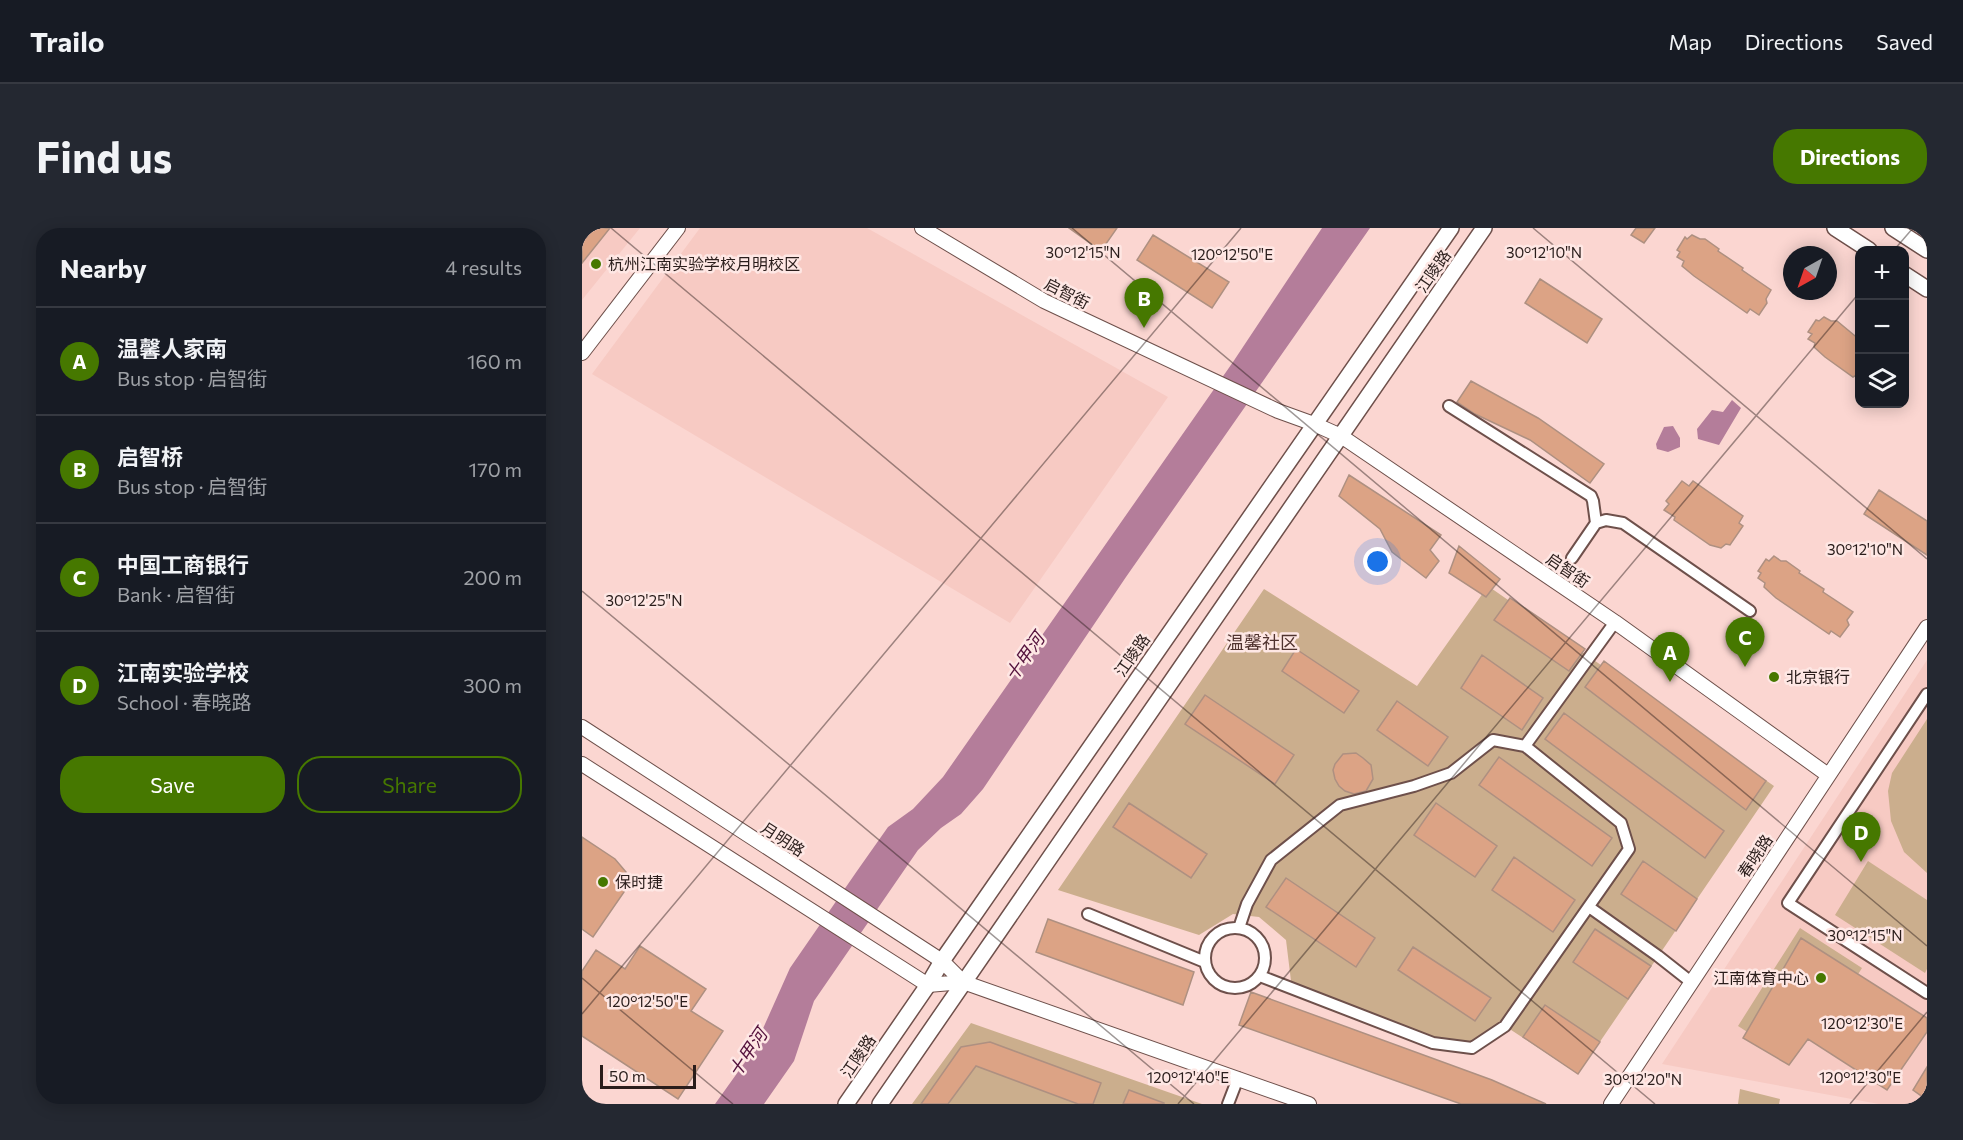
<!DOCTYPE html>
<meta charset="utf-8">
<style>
:root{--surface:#171b24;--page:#242831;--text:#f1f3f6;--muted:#9ea1a6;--line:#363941;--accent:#467800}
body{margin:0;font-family:Commissioner,"Noto Sans SC",sans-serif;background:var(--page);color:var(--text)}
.controls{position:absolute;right:18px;top:18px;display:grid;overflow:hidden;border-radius:12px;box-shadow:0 3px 15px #0003}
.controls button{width:54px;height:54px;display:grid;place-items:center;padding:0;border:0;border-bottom:2px solid var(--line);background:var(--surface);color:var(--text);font:30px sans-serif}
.compass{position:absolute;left:1201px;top:18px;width:54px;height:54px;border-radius:50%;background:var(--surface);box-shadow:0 3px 15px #0003;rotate:220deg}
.scale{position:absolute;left:18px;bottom:15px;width:96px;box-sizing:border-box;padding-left:6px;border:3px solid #2a1d1b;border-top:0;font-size:16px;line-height:21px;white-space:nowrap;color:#2a1d1b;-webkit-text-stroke:4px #fee7e4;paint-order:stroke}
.you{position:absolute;left:796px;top:334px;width:21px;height:21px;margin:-15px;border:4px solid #fff;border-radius:50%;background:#1a73e8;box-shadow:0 0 0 9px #1a73e833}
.badge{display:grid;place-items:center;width:39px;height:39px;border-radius:50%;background:var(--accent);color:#fff;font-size:20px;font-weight:700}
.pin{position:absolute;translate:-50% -50px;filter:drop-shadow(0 2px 3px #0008)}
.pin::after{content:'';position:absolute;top:32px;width:21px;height:18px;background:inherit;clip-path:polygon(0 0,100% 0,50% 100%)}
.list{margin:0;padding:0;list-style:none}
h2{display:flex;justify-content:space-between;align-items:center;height:78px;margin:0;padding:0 24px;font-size:26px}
h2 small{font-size:20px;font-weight:400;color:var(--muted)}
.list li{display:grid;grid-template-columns:39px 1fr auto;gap:18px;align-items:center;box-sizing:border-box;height:108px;padding:0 24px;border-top:2px solid var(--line)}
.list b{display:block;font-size:22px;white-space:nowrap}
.list p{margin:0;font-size:20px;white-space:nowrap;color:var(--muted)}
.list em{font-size:20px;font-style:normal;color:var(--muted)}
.actions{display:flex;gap:12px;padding:18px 24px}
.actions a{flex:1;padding:14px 0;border:2px solid var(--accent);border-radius:24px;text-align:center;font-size:21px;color:var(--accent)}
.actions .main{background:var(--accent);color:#fff}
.icon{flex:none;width:33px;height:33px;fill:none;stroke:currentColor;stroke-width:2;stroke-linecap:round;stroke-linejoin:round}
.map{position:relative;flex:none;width:1345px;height:876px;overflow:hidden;border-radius:24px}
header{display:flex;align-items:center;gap:36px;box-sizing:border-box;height:84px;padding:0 30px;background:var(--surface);border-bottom:2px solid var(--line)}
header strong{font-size:28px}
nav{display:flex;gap:33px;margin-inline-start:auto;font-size:21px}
.intro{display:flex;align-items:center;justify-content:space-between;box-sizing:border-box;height:144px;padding:0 36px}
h1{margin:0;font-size:42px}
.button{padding:15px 27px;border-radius:24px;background:var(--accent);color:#fff;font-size:21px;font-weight:700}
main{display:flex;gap:36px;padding:0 36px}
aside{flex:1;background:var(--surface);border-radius:24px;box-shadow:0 3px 15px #0003}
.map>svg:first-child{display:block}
.built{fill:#f7cac3}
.green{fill:#cbae8d}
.water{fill:#b47d9a}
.building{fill:#dca385;stroke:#ae9081;stroke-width:1.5}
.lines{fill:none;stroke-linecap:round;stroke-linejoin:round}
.minor-casing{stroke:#6e504b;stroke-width:14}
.tertiary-casing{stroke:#6e504b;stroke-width:16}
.secondary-casing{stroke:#6e504b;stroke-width:18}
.minor{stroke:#fff;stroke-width:10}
.tertiary{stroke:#fff;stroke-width:14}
.secondary{stroke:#fff;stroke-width:15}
.ticks{fill:none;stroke:#2a1d1b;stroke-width:1.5;stroke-opacity:0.45}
.poi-dot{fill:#467800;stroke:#fee7e4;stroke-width:2}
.labels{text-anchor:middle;stroke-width:5;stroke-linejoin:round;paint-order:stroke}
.poi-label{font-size:16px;fill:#2a1d1b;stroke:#fee7e4;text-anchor:start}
.street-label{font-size:16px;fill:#2a1d1b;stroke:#fee7e4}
.neighbourhood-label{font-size:18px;fill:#50332f;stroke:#fee7e4}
.water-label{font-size:18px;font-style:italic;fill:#54113c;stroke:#fee7e4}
.ticks-label{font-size:15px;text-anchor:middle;fill:#2a1d1b;stroke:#fee7e4;stroke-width:5;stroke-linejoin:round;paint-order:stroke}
</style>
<header>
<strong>Trailo</strong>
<nav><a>Map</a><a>Directions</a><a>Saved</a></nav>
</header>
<div class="intro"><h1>Find us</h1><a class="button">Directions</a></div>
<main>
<aside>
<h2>Nearby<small>4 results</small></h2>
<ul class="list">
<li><span class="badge">A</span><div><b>温馨人家南</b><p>Bus stop · 启智街</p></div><em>160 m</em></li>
<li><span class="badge">B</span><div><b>启智桥</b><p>Bus stop · 启智街</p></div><em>170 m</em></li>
<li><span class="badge">C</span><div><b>中国工商银行</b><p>Bank · 启智街</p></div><em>200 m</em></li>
<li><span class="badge">D</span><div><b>江南实验学校</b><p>School · 春晓路</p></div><em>300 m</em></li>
</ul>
<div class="actions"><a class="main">Save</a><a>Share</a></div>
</aside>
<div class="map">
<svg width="1345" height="876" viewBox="0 0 1345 876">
<rect width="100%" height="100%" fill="#fbd6d1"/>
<path class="built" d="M 0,0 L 58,0 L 0,72 Z
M 118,0 L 285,0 L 586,169 L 428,395 L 10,146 Z
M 1345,432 L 1345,876 L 1297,876 L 1080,836 Z"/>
<path class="green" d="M 906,358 L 1192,558 L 996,846 L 923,798 L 890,820 L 851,815 L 710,761 L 704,712 L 677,689 L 651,686 L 617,707 L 476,662 L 682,361 L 835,458 Z
M 1345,491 L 1345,645 L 1322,624 L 1309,593 L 1306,563 L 1310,545 Z
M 1286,633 L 1345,672 L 1345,741 L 1343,745 L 1253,687 Z
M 1218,700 L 1280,740 L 1235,811 L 1218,800 L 1201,827 L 1156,798 Z
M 389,795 L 620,876 L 330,876 Z
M 1158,861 L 1198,871 L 1197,876 L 1156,876 Z"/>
<path class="water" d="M 740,0 L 788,0 L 544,349 L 401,561 L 379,586 L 359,600 L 336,622 L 232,773 L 212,833 L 182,876 L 133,876 L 171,823 L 208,740 L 275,643 L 306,599 L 331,581 L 361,549 L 651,134 Z
M 1150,172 L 1159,180 L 1137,217 L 1116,211 L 1115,201 L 1130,182 L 1141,184 Z
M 1091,198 L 1098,210 L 1098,219 L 1086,224 L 1075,221 L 1074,216 L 1082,199 Z"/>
<path class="building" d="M 12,0 L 28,0 L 0,35 L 0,15 Z
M 487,0 L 535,0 L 519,23 Z
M 1054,0 L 1073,0 L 1062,15 L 1049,7 Z
M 571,7 L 647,54 L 630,80 L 555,32 Z
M 1110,7 L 1118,11 L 1123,11 L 1137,21 L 1136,23 L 1161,40 L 1160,42 L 1189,62 L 1184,71 L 1185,75 L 1177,87 L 1168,81 L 1165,85 L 1112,48 L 1100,38 L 1102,33 L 1095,29 L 1098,24 L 1095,22 L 1103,9 L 1105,11 Z
M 958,51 L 1020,91 L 1005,115 L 943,75 Z
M 1242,89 L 1249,93 L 1255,93 L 1278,112 L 1278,145 L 1271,149 L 1243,129 L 1232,119 L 1233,115 L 1226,111 L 1230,106 L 1226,104 L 1234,92 L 1237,93 Z
M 889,153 L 956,190 L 1022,236 L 1008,255 L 948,212 L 893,186 L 875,174 Z
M 767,247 L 859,307 L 848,322 L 857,333 L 844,350 L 810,324 L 798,301 L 757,268 Z
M 1100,253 L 1107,258 L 1111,253 L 1161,288 L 1157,295 L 1161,298 L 1148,317 L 1144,316 L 1139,320 L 1128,317 L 1092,292 L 1093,289 L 1082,282 L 1087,276 L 1084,273 Z
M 1297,262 L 1345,293 L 1345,327 L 1282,286 Z
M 877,318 L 918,351 L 904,369 L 867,345 Z
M 1192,328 L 1199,333 L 1204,333 L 1218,343 L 1217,345 L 1242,361 L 1241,364 L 1271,384 L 1265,392 L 1267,397 L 1258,409 L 1249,403 L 1247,406 L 1194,370 L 1182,359 L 1183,355 L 1176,350 L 1179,345 L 1176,343 L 1184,331 L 1187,333 Z
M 928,370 L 1003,421 L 987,443 L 912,392 Z
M 714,421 L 777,463 L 762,485 L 700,443 Z
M 900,427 L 961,470 L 940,502 L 879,460 Z
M 1022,433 L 1184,553 L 1164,582 L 1003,459 Z
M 623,467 L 712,527 L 693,556 L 603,496 Z
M 815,473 L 866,509 L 846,538 L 795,502 Z
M 982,485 L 1142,603 L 1123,630 L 963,511 Z
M 774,525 L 781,530 L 789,537 L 791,551 L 784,563 L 772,566 L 763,563 L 757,558 L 753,551 L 751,542 L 753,536 L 761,526 Z
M 917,529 L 1030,610 L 1010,638 L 897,557 Z
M 547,575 L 625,626 L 609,650 L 531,599 Z
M 854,575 L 915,618 L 893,649 L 832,607 Z
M 0,609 L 33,631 L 44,644 L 42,664 L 11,709 L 0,701 Z
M 932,629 L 993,672 L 971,704 L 910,662 Z
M 1061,633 L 1115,671 L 1094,703 L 1039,666 Z
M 704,650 L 793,710 L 774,739 L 684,679 Z
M 466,691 L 612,744 L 601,777 L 454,724 Z
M 1013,701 L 1069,738 L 1046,771 L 991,734 Z
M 1219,710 L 1345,790 L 1345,804 L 1305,862 L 1226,811 L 1207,837 L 1161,810 Z
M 58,718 L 124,761 L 109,783 L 141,803 L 96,871 L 0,808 L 0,743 L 14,722 L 43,741 Z
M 831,719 L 909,770 L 893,793 L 816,742 Z
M 669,764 L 910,852 L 964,876 L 879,876 L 657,797 Z
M 963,777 L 1018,814 L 996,846 L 941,809 Z
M 408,814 L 519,855 L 511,876 L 496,876 L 394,838 L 366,876 L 339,876 L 379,819 Z
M 1345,839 L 1345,872 L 1331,862 Z
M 547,862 L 582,875 L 582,876 L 541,876 Z"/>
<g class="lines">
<g class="minor-casing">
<path id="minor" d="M 867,178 L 1009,268 L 1011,273 L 1014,295
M 990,330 L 1014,295 L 1024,292 L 1041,295 L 1168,383
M 1345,466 L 1206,675 L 1345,765
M 943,518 L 1033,394
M 1007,679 L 1076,728 L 1109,754
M 506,686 L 623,734
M623 730a30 30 0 1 1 60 0a30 30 0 1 1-60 0Z
M 657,700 L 665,676 L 689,632 L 758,577 L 832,558 L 869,545 L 911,512 L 943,518 L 1039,595 L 1047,621 L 923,798 L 890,820 L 851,815 L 678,748
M 646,876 L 656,850"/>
</g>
<g class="tertiary-casing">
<path id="tertiary" d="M 340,0 L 462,73 L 696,183 L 732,196 L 759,208 L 1033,394 L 1246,547
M 0,125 L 96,0
M 0,499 L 360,733 L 381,754
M 0,536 L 346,757 L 381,754 L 727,876
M 1029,876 L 1345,399"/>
</g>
<g class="secondary-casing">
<path id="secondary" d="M 1253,0 L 1287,22
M 1311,0 L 1345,22
M 1322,46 L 1345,61
M 264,876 L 346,757 L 360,733 L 869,0
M 298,876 L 902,0"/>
</g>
<use href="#minor" class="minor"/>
<use href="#tertiary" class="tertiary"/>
<use href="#secondary" class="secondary"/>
</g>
<path class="ticks" d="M 29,0 L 1073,876M 490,0 L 1345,718M 951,0 L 1345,331M 1312,22 L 1331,0M 0,363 L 612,876M 0,750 L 151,876M 0,786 L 659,0M 596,876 L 1278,64M 1268,876 L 1345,784"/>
<g class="poi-dot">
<circle cx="14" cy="36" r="6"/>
<circle cx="1192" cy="449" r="6"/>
<circle cx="21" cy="654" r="6"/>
<circle cx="1239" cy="750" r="6"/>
</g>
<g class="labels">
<g class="poi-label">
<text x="26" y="42">杭州江南实验学校月明校区</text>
<text x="1204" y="455">北京银行</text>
<text x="33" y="660">保时捷</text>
<text x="1227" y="756" text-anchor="end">江南体育中心</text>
</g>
<g class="street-label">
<text transform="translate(851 43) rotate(-55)" y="6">江陵路</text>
<text transform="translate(485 65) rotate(27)" y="6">启智街</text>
<text transform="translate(986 342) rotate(34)" y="6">启智街</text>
<text transform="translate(550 427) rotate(-55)" y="6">江陵路</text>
<text transform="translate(201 611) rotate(33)" y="6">月明路</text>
<text transform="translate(1173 628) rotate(-56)" y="6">春晓路</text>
<text transform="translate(276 828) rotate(-56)" y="6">江陵路</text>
</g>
<g class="neighbourhood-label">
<text x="680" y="421">温馨社区</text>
</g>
<g class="water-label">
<text transform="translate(443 429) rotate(-55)" y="6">十甲河</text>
<text transform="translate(166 825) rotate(-56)" y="6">十甲河</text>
</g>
</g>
<g class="ticks-label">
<text x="501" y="30">30°12'15"N</text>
<text x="962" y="30">30°12'10"N</text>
<text x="650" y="32">120°12'50"E</text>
<text x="1283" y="327">30°12'10"N</text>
<text x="62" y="378">30°12'25"N</text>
<text x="1283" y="713">30°12'15"N</text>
<text x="65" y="779">120°12'50"E</text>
<text x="1280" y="801">120°12'30"E</text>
<text x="606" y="855">120°12'40"E</text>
<text x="1278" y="855">120°12'30"E</text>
<text x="1061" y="857">30°12'20"N</text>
</g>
</svg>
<div class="controls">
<button>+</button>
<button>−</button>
<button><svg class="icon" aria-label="layers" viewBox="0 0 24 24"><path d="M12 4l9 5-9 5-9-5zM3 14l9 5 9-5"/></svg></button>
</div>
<svg class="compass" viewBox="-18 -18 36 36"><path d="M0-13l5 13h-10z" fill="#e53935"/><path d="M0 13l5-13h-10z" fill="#9ea1a6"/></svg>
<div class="scale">50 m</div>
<div class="you"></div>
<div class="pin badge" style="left:1088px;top:454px">A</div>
<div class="pin badge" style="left:562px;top:100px">B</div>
<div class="pin badge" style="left:1163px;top:439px">C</div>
<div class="pin badge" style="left:1279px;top:634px">D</div>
</div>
</main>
